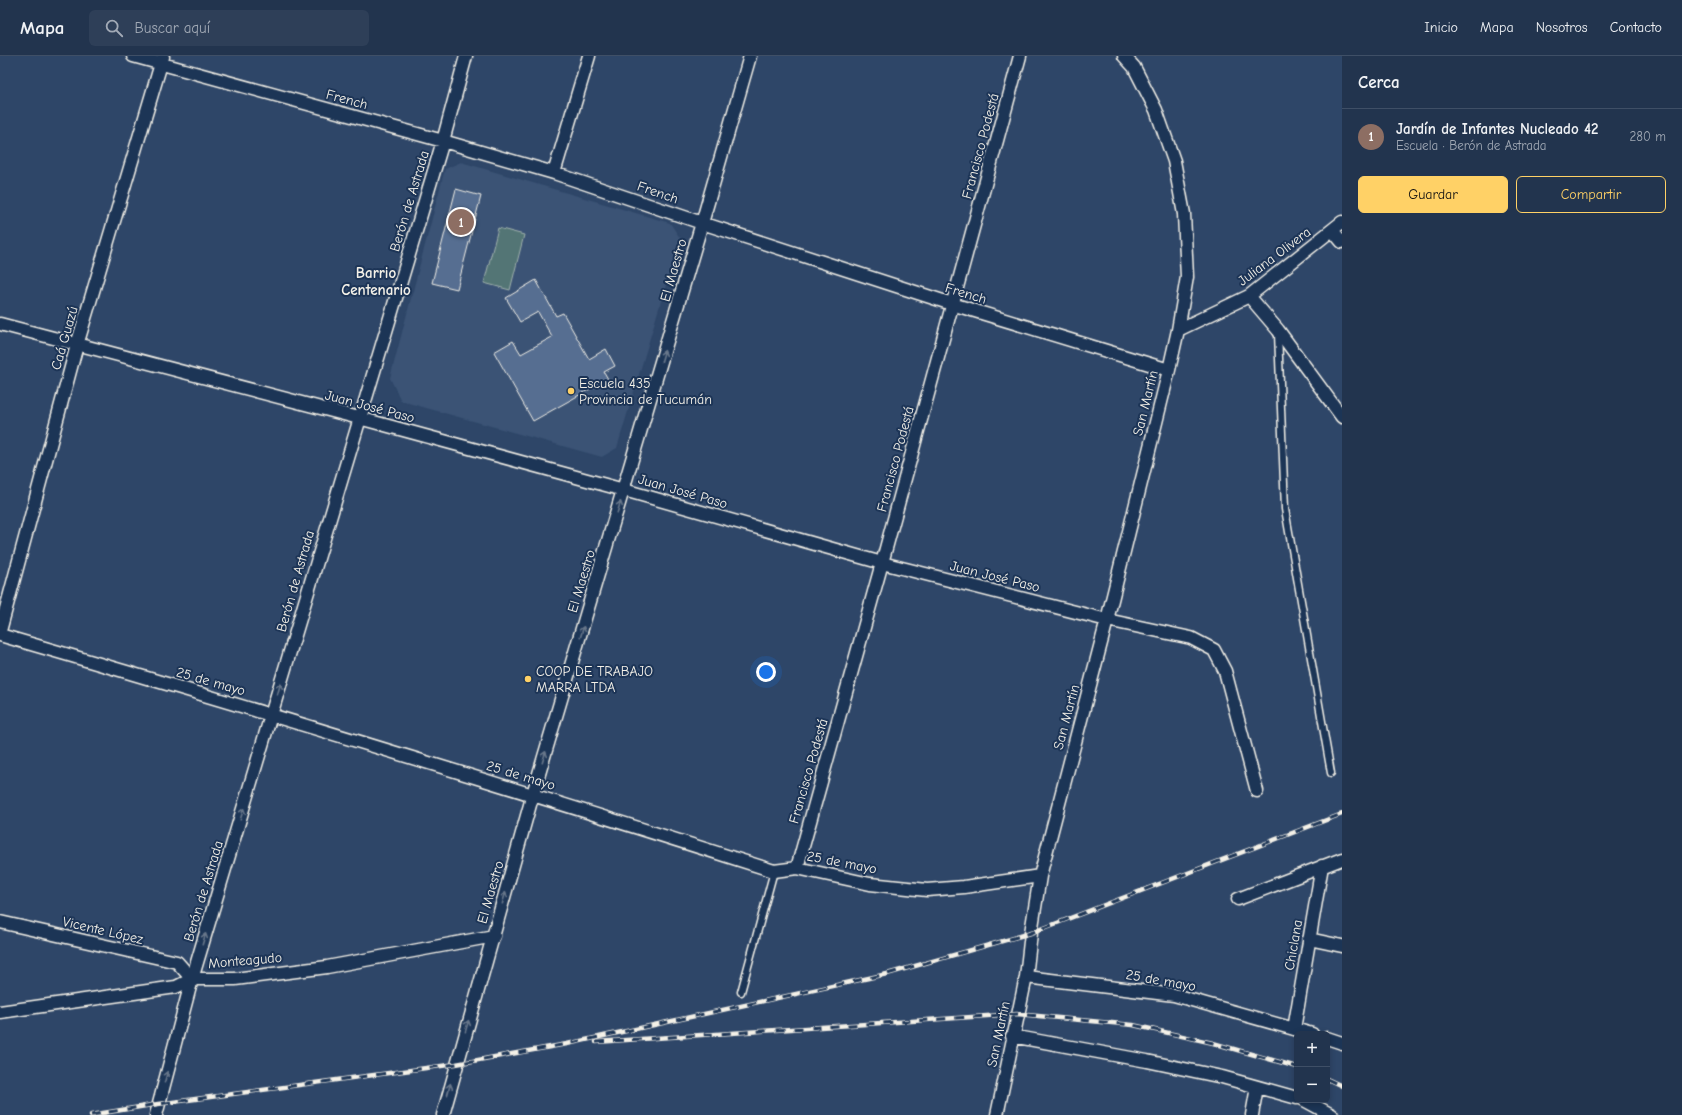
<!DOCTYPE html>
<html lang="es">
<meta charset="utf-8">
<style>
:root{--surface:#22344e;--page:#2e3f58;--text:#f1f3f6;--muted:#a2aab6;--line:#3f4f66;--accent:#ffd166}
body{margin:0;font-family:"Comic Neue",sans-serif;background:var(--page);color:var(--text)}
.controls{position:absolute;right:12px;bottom:12px;display:grid;overflow:hidden;border-radius:6px;box-shadow:0 2px 6px #0003}
.controls button{width:36px;height:36px;display:grid;place-items:center;padding:0;border:0;border-bottom:1px solid var(--line);background:var(--surface);color:var(--text);font:20px sans-serif}
.you{position:absolute;left:766px;top:616px;width:14px;height:14px;margin:-10px;border:3px solid #fff;border-radius:50%;background:#1a73e8;box-shadow:0 0 0 6px #1a73e833}
.badge{display:grid;place-items:center;width:26px;height:26px;border-radius:50%;background:var(--accent);color:#fff;font-size:13px;font-weight:700}
.pin{position:absolute;translate:-50% -50%;border:2px solid #fff;box-shadow:0 1px 4px #0006}
.list{margin:0;padding:0;list-style:none}
h2{display:flex;justify-content:space-between;align-items:center;height:52px;margin:0;padding:0 16px;font-size:17px}
h2 small{font-size:13px;font-weight:400;color:var(--muted)}
.list li{display:grid;grid-template-columns:26px 1fr auto;gap:12px;align-items:center;box-sizing:border-box;height:56px;padding:0 16px;border-top:1px solid var(--line)}
.list b{display:block;font-size:15px;white-space:nowrap}
.list p{margin:0;font-size:13px;white-space:nowrap;color:var(--muted)}
.list em{font-size:13px;font-style:normal;color:var(--muted)}
.actions{display:flex;gap:8px;padding:12px 16px}
.actions a{flex:1;padding:9px 0;border:1px solid var(--accent);border-radius:6px;text-align:center;font-size:14px;color:var(--accent)}
.actions .main{background:var(--accent);color:#111}
.icon{flex:none;width:22px;height:22px;fill:none;stroke:currentColor;stroke-width:2;stroke-linecap:round;stroke-linejoin:round}
.map{position:relative;flex:none;width:1342px;height:1059px;overflow:hidden}
header{display:flex;align-items:center;gap:24px;box-sizing:border-box;height:56px;padding:0 20px;background:var(--surface);border-bottom:1px solid var(--line)}
header strong{font-size:19px}
nav{display:flex;gap:22px;margin-inline-start:auto;font-size:14px}
.search{width:280px;height:36px;background:var(--page);display:flex;align-items:center;gap:10px;box-sizing:border-box;padding:0 14px;border-radius:6px;color:var(--muted);font-size:15px}
main{display:flex}
aside{flex:1;background:var(--surface)}
.map>svg:first-child{display:block}
.built{fill:#3a5274}
.green{fill:#527575;stroke:#a3b3ae}
.building{fill:#566e91;stroke:#f4f1e8}
.lines{fill:none;stroke-linecap:round;stroke-linejoin:round}
.service-casing{stroke:#f4f1e8;stroke-width:9}
.minor-casing{stroke:#f4f1e8;stroke-width:15}
.service{stroke:#1d3557;stroke-width:6}
.minor{stroke:#1d3557;stroke-width:12}
.rail-casing{stroke:#f4f1e8;stroke-width:4.5}
.rail{stroke:#1d3557;stroke-width:3;stroke-dasharray:9;stroke-linecap:butt}
.oneway{stroke:#68778a}
.poi-dot{fill:#ffd166;stroke:#1d3557;stroke-width:1.5}
.labels{text-anchor:middle;stroke-width:4;stroke-linejoin:round;paint-order:stroke}
.street-label{font-size:14px;fill:#f4f1e8;stroke:#1d3557}
.poi-label{font-size:14px;fill:#f4f1e8;stroke:#1d3557;text-anchor:start}
.neighbourhood-label{font-size:15px;font-weight:bold;fill:#f4f1e8;stroke:#1d3557}
</style>
<header>
<strong>Mapa</strong>
<div class="search"><svg class="icon" aria-label="search" viewBox="0 0 24 24"><circle cx="10" cy="10" r="6"/><path d="M15 15l6 6"/></svg>Buscar aquí</div>
<nav><a>Inicio</a><a>Mapa</a><a>Nosotros</a><a>Contacto</a></nav>
</header>
<main>
<div class="map">
<svg width="1342" height="1059" viewBox="0 0 1342 1059">
<rect width="100%" height="100%" fill="#2e4668"/>
<filter id="ink" filterUnits="userSpaceOnUse"><feTurbulence type="fractalNoise" baseFrequency=".025" numOctaves="2"/><feDisplacementMap in="SourceGraphic" scale="8" xChannelSelector="R" yChannelSelector="G"/><feConvolveMatrix kernelMatrix="1 2 1 2 8 2 1 2 1" color-interpolation-filters="sRGB"/></filter>
<g filter="url(#ink)">
<path class="built" d="M 461,106 L 670,167 L 680,182 L 617,392 L 602,401 L 401,345 L 390,322 L 445,113 Z"/>
<path class="green" d="M 498,172 L 524,179 L 510,234 L 484,227 Z"/>
<path class="building" d="M 456,133 L 481,140 L 457,233 L 432,227 Z
M 536,224 L 556,260 L 563,257 L 589,303 L 606,293 L 615,310 L 604,316 L 608,323 L 533,365 L 494,296 L 513,285 L 521,298 L 552,281 L 538,256 L 520,266 L 506,242 Z"/>
<g class="lines">
<g class="service-casing">
<path id="service" d="M 1278,277 L 1285,453 L 1331,717
M 741,936 L 774,815"/>
</g>
<g class="minor-casing">
<path id="minor" d="M 133,0 L 443,85 L 554,117 L 702,167 L 952,248 L 1169,314
M 554,117 L 589,0
M 1332,174 L 1342,186
M 1249,240 L 1278,274 L 1342,361
M 0,268 L 359,362 L 624,434 L 882,507 L 1107,564 L 1191,582 L 1214,594 L 1225,615 L 1257,735
M 1178,274 L 1249,240 L 1342,166
M 0,575 L 77,289 L 163,1
M 0,579 C 259,654 517,733 774,815 L 797,812 L 870,828 L 927,834 L 964,831 L 1040,820
M 797,812 L 882,507 L 1020,0
M 1238,843 L 1342,803
M 0,866 L 177,906 L 192,923
M 1309,883 L 1342,890
M 1026,921 L 1174,939 L 1312,978
M 0,956 L 176,931 L 192,923 L 235,923 L 327,911 L 494,880
M 1294,973 L 1322,810
M 1012,980 L 1147,1005 L 1222,1021 L 1297,1042
M 1327,982 L 1342,987
M 1304,1044 L 1332,1059
M 156,1059 L 192,923 L 443,85 L 466,0
M 443,1059 L 533,738 L 702,167 L 750,0
M 997,1059 L 1026,921 L 1031,877 L 1040,820 L 1107,564 L 1169,314 L 1178,274 L 1187,221 L 1184,158 L 1174,105 L 1156,54 L 1134,11 L 1124,0
M 1252,1059 L 1257,1031"/>
</g>
<use href="#service" class="service"/>
<use href="#minor" class="minor"/>
<g class="rail-casing">
<path id="rail" d="M 596,986 L 1017,958 L 1133,969 L 1213,987 L 1297,1011
M 1327,1023 L 1342,1030
M 91,1059 L 158,1048 L 456,1008 L 567,988 L 887,918 L 1031,877 L 1342,758"/>
</g>
<use href="#rail" class="rail"/>
</g>
<defs><path id="oneway-shaft" d="M-6 0H5M1.5-3L5.5 0L1.5 3" fill="none" stroke-width="1.6" stroke-linecap="round" stroke-linejoin="round"/></defs>
<g class="oneway">
<use href="#oneway-shaft" transform="translate(663 300) rotate(-74)"/>
<use href="#oneway-shaft" transform="translate(619 451) rotate(-73)"/>
<use href="#oneway-shaft" transform="translate(582 576) rotate(-73)"/>
<use href="#oneway-shaft" transform="translate(279 633) rotate(-74)"/>
<use href="#oneway-shaft" transform="translate(544 701) rotate(-73)"/>
<use href="#oneway-shaft" transform="translate(242 758) rotate(-73)"/>
<use href="#oneway-shaft" transform="translate(504 842) rotate(-74)"/>
<use href="#oneway-shaft" transform="translate(204 883) rotate(-73)"/>
<use href="#oneway-shaft" transform="translate(467 970) rotate(-74)"/>
<use href="#oneway-shaft" transform="translate(166 1021) rotate(-75)"/>
<use href="#oneway-shaft" transform="translate(449 1033) rotate(-75)"/>
</g>
</g>
<g class="poi-dot">
<circle cx="571" cy="335" r="4"/>
<circle cx="528" cy="623" r="4"/>
</g>
<g class="labels">
<g class="street-label">
<text transform="translate(347 43) rotate(15)" y="5">French</text>
<text transform="translate(980 90) rotate(-75)" y="5">Francisco Podestá</text>
<text transform="translate(658 136) rotate(19)" y="5">French</text>
<text transform="translate(409 145) rotate(-73)" y="5">Berón de Astrada</text>
<text transform="translate(1274 200) rotate(-37)" y="5">Juliana Olivera</text>
<text transform="translate(673 214) rotate(-74)" y="5">El Maestro</text>
<text transform="translate(966 237) rotate(17)" y="5">French</text>
<text transform="translate(64 282) rotate(-74)" y="5">Caá Guazú</text>
<text transform="translate(1145 347) rotate(-76)" y="5">San Martín</text>
<text transform="translate(370 350) rotate(15)" y="5">Juan José Paso</text>
<text transform="translate(895 403) rotate(-75)" y="5">Francisco Podestá</text>
<text transform="translate(683 435) rotate(16)" y="5">Juan José Paso</text>
<text transform="translate(995 520) rotate(14)" y="5">Juan José Paso</text>
<text transform="translate(295 525) rotate(-74)" y="5">Berón de Astrada</text>
<text transform="translate(581 525) rotate(-73)" y="5">El Maestro</text>
<text transform="translate(211 625) rotate(16)" y="5">25 de mayo</text>
<text transform="translate(1066 661) rotate(-75)" y="5">San Martín</text>
<text transform="translate(808 715) rotate(-74)" y="5">Francisco Podestá</text>
<text transform="translate(521 719) rotate(17)" y="5">25 de mayo</text>
<text transform="translate(842 806) rotate(11)" y="5">25 de mayo</text>
<text transform="translate(203 835) rotate(-73)" y="5">Berón de Astrada</text>
<text transform="translate(490 836) rotate(-74)" y="5">El Maestro</text>
<text transform="translate(103 874) rotate(13)" y="5">Vicente López</text>
<text transform="translate(1293 889) rotate(-80)" y="5">Chiclana</text>
<text transform="translate(245 904) rotate(-5)" y="5">Monteagudo</text>
<text transform="translate(1161 924) rotate(10)" y="5">25 de mayo</text>
<text transform="translate(998 978) rotate(-78)" y="5">San Martín</text>
</g>
<g class="poi-label">
<text x="579" y="332">Escuela 435<tspan x="579" dy="16">Provincia de Tucumán</tspan></text>
<text x="536" y="620">COOP DE TRABAJO<tspan x="536" dy="16">MARRA LTDA</tspan></text>
</g>
<g class="neighbourhood-label">
<text x="376" y="222">Barrio<tspan x="376" dy="17">Centenario</tspan></text>
</g>
</g>
</svg>
<div class="controls">
<button>+</button>
<button>−</button>
</div>
<div class="you"></div>
<div class="pin badge" style="left:461px;top:166px;background:#8d6e63">1</div>
</div>
<aside>
<h2>Cerca<small></small></h2>
<ul class="list">
<li><span class="badge" style="background:#8d6e63">1</span><div><b>Jardín de Infantes Nucleado 42</b><p>Escuela · Berón de Astrada</p></div><em>280 m</em></li>
</ul>
<div class="actions"><a class="main">Guardar</a><a>Compartir</a></div>
</aside>
</main>
